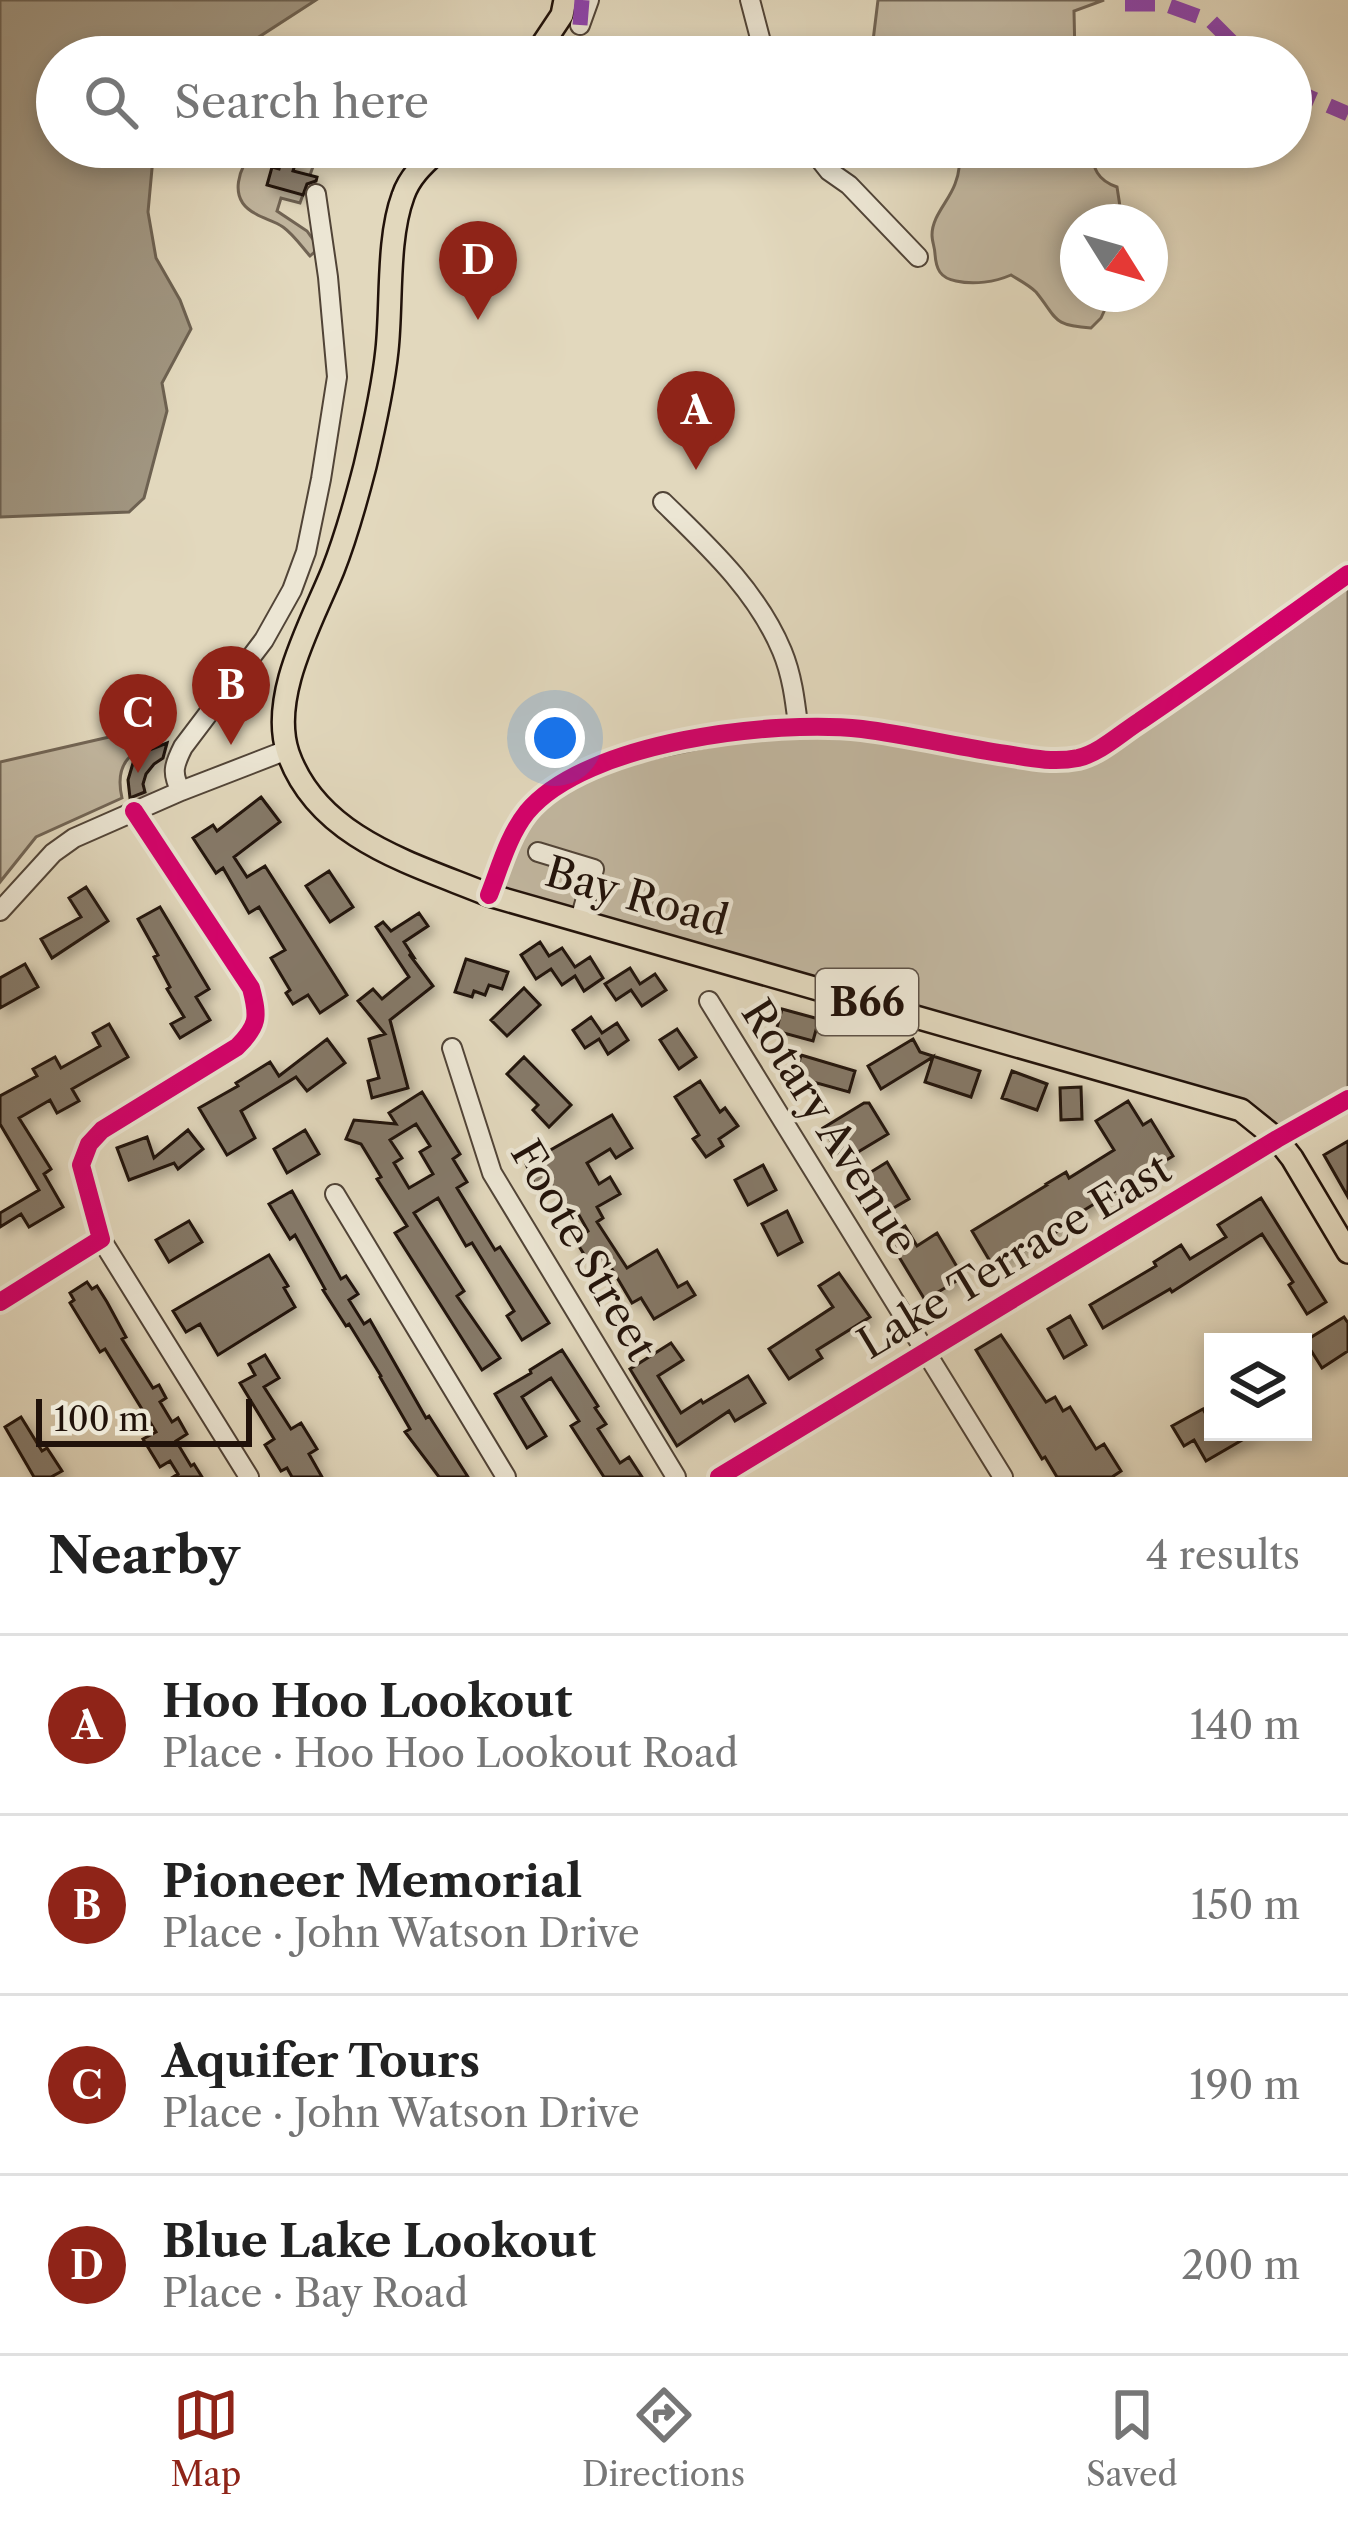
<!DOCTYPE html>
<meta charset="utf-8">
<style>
:root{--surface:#fff;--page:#f2f2f2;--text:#222;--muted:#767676;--line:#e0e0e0;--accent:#8f2418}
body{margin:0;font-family:"Libre Caslon Text",serif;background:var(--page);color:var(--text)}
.controls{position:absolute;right:36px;bottom:36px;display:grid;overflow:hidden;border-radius:0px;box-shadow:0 6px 18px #0003}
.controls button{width:108px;height:108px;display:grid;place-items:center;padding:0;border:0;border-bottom:3px solid var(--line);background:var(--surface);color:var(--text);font:60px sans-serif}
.compass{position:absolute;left:1060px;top:204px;width:108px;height:108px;border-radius:50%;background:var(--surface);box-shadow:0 6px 18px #0003;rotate:127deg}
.scale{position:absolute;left:36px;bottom:30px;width:216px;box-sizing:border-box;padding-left:12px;border:6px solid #21120a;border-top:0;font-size:33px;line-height:42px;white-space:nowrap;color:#21120a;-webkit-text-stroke:9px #ece6d4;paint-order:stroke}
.you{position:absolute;left:555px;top:738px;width:42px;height:42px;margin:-30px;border:9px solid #fff;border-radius:50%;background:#1a73e8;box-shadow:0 0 0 18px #1a73e833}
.badge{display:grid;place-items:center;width:78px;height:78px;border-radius:50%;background:var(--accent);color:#fff;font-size:39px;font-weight:700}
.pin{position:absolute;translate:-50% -99px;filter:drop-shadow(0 3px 6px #0008)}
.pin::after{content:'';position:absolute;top:63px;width:42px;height:36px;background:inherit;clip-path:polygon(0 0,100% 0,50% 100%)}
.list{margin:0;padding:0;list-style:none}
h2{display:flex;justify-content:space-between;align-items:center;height:156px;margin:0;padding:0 48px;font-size:51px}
h2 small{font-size:39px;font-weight:400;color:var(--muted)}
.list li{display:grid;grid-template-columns:78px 1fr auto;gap:36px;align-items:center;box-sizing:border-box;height:180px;padding:0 48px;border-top:3px solid var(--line)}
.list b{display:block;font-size:45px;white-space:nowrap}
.list p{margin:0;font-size:39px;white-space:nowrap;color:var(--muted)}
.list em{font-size:39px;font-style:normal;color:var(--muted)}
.icon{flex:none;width:66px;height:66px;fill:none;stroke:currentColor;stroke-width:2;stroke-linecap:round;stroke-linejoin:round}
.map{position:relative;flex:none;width:1348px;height:1477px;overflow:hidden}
.search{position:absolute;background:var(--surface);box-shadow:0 6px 18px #0003;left:36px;right:36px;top:36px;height:132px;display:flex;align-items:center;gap:30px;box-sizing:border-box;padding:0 42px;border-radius:66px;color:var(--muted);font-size:45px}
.sheet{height:876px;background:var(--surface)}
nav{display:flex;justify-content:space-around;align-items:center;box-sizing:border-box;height:168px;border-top:3px solid var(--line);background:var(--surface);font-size:33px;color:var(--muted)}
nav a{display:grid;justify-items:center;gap:6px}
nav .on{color:var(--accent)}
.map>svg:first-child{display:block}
.green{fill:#c1b69f;stroke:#716454;stroke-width:3}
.water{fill:#a09580;stroke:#6d6151;stroke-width:3}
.building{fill:#857967;stroke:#21120a;stroke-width:3;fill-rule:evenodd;filter:url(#shadow)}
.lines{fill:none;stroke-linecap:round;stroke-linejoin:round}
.minor-casing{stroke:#514437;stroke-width:22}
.major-casing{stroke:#21120a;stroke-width:26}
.minor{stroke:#ece6d4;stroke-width:18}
.major{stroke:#e2d8bd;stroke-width:21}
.quiet{stroke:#8e44ad;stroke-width:15;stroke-dasharray:30 15;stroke-linecap:butt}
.cycleway-casing{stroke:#ece6d4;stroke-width:26}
.cycleway{stroke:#d6006c;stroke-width:18}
.labels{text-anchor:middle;stroke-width:9;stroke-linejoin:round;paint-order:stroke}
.shield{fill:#ece6d4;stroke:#5e5247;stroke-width:3}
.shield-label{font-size:39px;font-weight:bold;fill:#21120a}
.street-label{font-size:42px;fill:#21120a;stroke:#ece6d4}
</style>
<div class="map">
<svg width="1348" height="1477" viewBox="0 0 1348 1477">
<defs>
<filter id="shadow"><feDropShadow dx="5.5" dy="5.5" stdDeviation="6" flood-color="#0004"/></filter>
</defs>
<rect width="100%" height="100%" fill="#e2d8bd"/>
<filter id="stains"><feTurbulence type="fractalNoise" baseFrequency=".00167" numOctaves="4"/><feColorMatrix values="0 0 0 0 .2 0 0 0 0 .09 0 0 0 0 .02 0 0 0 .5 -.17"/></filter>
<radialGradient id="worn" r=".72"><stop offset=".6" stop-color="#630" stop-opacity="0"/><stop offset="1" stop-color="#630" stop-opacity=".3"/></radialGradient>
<path class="green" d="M 878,0 L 1104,0 L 1074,11 L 1075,57 L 871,57 Z
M 257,147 L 320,147 L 300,203 L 281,198 L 277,211 L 307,231 L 319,248 L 310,256 C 302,247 293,234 283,227 C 275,221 264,219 256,214 C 226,199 239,166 257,147 Z
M 960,147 L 1089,147 C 1094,168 1096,180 1117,187 L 1121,213 L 1136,216 L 1136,222 L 1078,222 L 1078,294 L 1112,294 L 1101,318 L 1091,328 C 1051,325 1058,319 1036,292 C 1029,285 1019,280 1011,275 C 995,282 974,285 956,281 C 940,278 936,269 935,254 C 935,248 932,242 932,235 C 932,216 949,201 955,184 C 960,172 960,160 960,147 Z
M 1348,581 L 1348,1087 L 1278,1127 L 1245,1100 L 499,888 L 517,839 L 541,807 L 565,789 L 621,765 L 727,743 L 801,733 L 862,737 L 1061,767 Z
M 168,718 L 166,737 C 134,751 113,759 122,798 L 36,837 L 0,882 L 0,762 L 131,732 Z"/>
<path class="water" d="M 0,0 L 316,0 L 228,57 L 57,57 L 57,147 L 154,147 L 148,212 L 156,258 L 180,300 L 191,329 L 162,383 L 167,411 L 144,498 L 129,512 L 0,517 Z"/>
<path class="building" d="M 283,154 L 297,158 L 293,171 L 317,177 L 316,181 L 307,184 L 303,195 L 267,185 L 272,167 L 279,169 Z
M 167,743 L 163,758 L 154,764 L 146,774 L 143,784 L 145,792 L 130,798 L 128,780 L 133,763 L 144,752 Z
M 261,797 L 280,822 L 234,857 L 247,877 L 265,866 L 347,995 L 320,1013 L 308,995 L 293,1004 L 286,993 L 290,990 L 271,958 L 285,950 L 259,907 L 249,913 L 223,868 L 216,873 L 193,838 L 213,825 L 217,831 Z
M 329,871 L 353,907 L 330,922 L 306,886 Z
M 86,887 L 108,921 L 52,958 L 41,939 L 81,917 L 69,898 Z
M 160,907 L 209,989 L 196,997 L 210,1020 L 180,1038 L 171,1024 L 184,1017 L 167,989 L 170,987 L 154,957 L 158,955 L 138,919 Z
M 419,913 L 428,926 L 404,942 L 413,956 L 409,954 L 433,986 L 390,1020 L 408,1088 L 372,1098 L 368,1081 L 379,1078 L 369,1039 L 385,1034 L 358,1001 L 373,989 L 382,999 L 409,977 L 376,927 L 383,922 L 391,931 Z
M 540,942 L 549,956 L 562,948 L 575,967 L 590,957 L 603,978 L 584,991 L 575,976 L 562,985 L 551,969 L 536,979 L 521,955 Z
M 466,959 L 508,972 L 502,989 L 489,985 L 485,995 L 474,991 L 472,997 L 455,992 Z
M 25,964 L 38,987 L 0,1008 L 0,978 Z
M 630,968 L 640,984 L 655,974 L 666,990 L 642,1006 L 631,990 L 616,1000 L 605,984 Z
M 524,988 L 540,1005 L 507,1036 L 491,1020 Z
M 782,1009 L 819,1019 L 813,1041 L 776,1031 Z
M 591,1017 L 602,1033 L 617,1023 L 628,1040 L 608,1054 L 599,1039 L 585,1048 L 573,1030 Z
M 109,1024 L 128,1057 L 72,1089 L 79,1101 L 57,1113 L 50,1100 L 19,1118 L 51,1169 L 44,1174 L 63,1207 L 29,1227 L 21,1214 L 0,1227 L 0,1213 L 39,1190 L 0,1124 L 0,1096 L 37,1076 L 33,1069 L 55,1057 L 61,1068 L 100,1046 L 93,1033 Z
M 677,1029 L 696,1057 L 679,1069 L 660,1040 Z
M 327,1039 L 345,1063 L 307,1091 L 296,1077 L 241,1111 L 255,1138 L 227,1155 L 199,1108 L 238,1086 L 236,1083 L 270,1062 L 279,1076 Z
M 913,1039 L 920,1052 L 980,1071 L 971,1097 L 925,1082 L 933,1057 L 881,1089 L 868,1066 Z
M 801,1055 L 855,1071 L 849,1092 L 795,1077 Z
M 524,1057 L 571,1105 L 549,1127 L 533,1110 L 538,1105 L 507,1074 Z
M 1012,1071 L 1047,1084 L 1037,1110 L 1002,1098 Z
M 700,1081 L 720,1112 L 725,1108 L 738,1126 L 719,1139 L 723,1146 L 706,1157 L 693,1139 L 699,1135 L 675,1097 Z
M 1081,1087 L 1082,1119 L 1061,1120 L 1060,1088 Z
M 422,1092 L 460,1154 L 453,1159 L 467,1182 L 457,1188 L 495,1250 L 500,1247 L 549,1323 L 522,1340 L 507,1316 L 514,1311 L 472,1243 L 466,1246 L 438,1198 L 414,1213 L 464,1291 L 457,1296 L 500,1358 L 482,1370 L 395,1233 L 407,1226 L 377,1179 L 381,1177 L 361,1144 L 346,1139 L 354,1120 L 396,1124 L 389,1113 ZM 416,1124 L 430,1146 L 420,1152 L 433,1174 L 409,1188 L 394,1163 L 402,1158 L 390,1140 Z
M 1128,1101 L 1143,1125 L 1151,1120 L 1173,1156 L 1058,1226 L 1060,1230 L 994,1268 L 972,1231 L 1047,1185 L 1046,1184 L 1066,1172 L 1069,1178 L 1114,1150 L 1096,1121 Z
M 864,1103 L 869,1103 L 888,1134 L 843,1161 L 823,1128 Z
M 612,1115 L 632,1148 L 616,1158 L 610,1149 L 587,1163 L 599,1184 L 610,1177 L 620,1194 L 597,1207 L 603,1218 L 597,1222 L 627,1268 L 657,1250 L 678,1287 L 687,1282 L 695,1295 L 654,1319 L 641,1298 L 632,1303 L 609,1264 L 607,1265 L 598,1251 L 587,1259 L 575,1240 L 588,1231 L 575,1208 L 567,1213 L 550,1182 L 536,1188 L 526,1164 Z
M 188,1130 L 203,1149 L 178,1169 L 174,1163 L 129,1180 L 117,1148 L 147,1137 L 154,1158 Z
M 305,1130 L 319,1154 L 287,1173 L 274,1149 Z
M 1348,1141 L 1348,1197 L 1324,1155 Z
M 887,1162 L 909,1199 L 885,1213 L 863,1177 Z
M 763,1165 L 776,1190 L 748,1205 L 735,1180 Z
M 292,1191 L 341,1279 L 346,1276 L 358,1294 L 349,1300 L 364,1324 L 370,1320 L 426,1418 L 429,1416 L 468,1477 L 439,1477 L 405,1432 L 410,1429 L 380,1377 L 381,1376 L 349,1324 L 346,1326 L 323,1290 L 325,1289 L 295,1235 L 290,1239 L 269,1204 Z
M 1261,1198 L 1326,1302 L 1307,1314 L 1289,1285 L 1293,1282 L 1262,1234 L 1172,1292 L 1170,1289 L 1103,1328 L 1090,1305 L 1156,1266 L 1154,1262 L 1181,1245 L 1190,1259 L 1226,1237 L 1218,1225 Z
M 787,1211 L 802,1242 L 778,1255 L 762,1224 Z
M 189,1221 L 202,1242 L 169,1262 L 156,1240 Z
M 905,1226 L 917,1246 L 937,1233 L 963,1277 L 925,1300 L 887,1237 Z
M 269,1255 L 288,1286 L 284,1288 L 295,1307 L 218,1355 L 200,1324 L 186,1332 L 173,1311 Z
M 839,1273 L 870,1317 L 817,1350 L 822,1358 L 789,1379 L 769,1349 L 833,1307 L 819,1286 Z
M 87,1282 L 92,1289 L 97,1286 L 107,1302 L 126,1337 L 122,1339 L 153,1388 L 159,1385 L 166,1398 L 160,1402 L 172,1422 L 178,1418 L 187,1434 L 176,1441 L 191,1466 L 194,1464 L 202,1477 L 173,1477 L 178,1474 L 170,1461 L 160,1467 L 143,1439 L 156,1432 L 105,1349 L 100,1352 L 70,1303 L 74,1300 L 70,1293 Z
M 1070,1316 L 1086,1345 L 1064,1358 L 1048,1329 Z
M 1344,1317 L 1348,1323 L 1348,1351 L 1322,1368 L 1305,1341 Z
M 1001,1335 L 1046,1402 L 1055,1397 L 1063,1411 L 1070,1407 L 1096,1449 L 1104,1444 L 1121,1471 L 1112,1477 L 1057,1477 L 1045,1457 L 1042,1459 L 976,1350 Z
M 671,1343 L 683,1360 L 658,1376 L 681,1413 L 701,1400 L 703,1403 L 748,1376 L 765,1403 L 735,1421 L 729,1411 L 677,1446 L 630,1369 Z
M 562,1350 L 598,1406 L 595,1408 L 606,1424 L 598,1429 L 620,1463 L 629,1457 L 642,1477 L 604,1477 L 571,1426 L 579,1421 L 551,1378 L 522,1397 L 546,1436 L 527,1448 L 495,1394 L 531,1373 L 530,1370 Z
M 265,1355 L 279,1378 L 264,1387 L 291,1429 L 301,1423 L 317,1449 L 309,1454 L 322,1477 L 292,1477 L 287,1468 L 281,1471 L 265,1445 L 274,1439 L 240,1383 L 255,1375 L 249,1364 Z
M 1203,1409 L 1213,1427 L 1213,1432 L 1256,1432 L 1206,1461 L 1194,1440 L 1184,1446 L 1172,1426 Z
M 21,1417 L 42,1451 L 47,1448 L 62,1471 L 51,1477 L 34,1477 L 5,1427 Z"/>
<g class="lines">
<g class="minor-casing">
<path id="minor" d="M 750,0 L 765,57
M 580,25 L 589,0
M 810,147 L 829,171 L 849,185 L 918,257
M 663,502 C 708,546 757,591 782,651 C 792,675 795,700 798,725
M 181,791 C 171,773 174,765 183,747 L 264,640 L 292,590 L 306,552 L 321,479 L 337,377 L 328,277 L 316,194
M 538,852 L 594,869 L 580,920
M 489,895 C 500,867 508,836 527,812 C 586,741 775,719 862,729 C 910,735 958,747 1006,754 C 1030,758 1053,763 1078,758 C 1100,753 1121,733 1140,721 C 1210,674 1279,623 1348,574
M 0,911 L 53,853 L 74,838 L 181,791 L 287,750
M 709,1001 L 1003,1477
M 452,1048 L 492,1173 L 676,1477
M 335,1194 L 506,1477
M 101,1239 L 249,1477
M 0,1302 L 101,1239 L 81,1165 L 89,1144 L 102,1130 L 237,1047 C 258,1026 259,1018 251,988 L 134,811
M 719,1477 L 1277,1139 L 1348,1099"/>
</g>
<g class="major-casing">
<path id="major" d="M 534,57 L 562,15 L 565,0
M 442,147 C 426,162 410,175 403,196 C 387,239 392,304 387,350 C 383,389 374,428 365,466 C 356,501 346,537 333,570 C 312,622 269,696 288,753 C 318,839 414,864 489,895 L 1241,1110 L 1277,1139 L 1292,1158 L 1348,1252"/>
</g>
<use href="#minor" class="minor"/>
<use href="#major" class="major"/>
<path class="quiet" d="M 1125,4 L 1164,4 L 1211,21 L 1236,46 L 1261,57
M 580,25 L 582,0
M 540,50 L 541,57
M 1291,82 L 1307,96 L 1348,114"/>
<g class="cycleway-casing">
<path id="cycleway" d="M 489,895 C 500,867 508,836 527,812 C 586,741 775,719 862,729 C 910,735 958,747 1006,754 C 1030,758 1053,763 1078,758 C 1100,753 1121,733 1140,721 C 1210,674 1279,623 1348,574
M 0,1302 L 101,1239 L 81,1165 L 89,1144 L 102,1130 L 237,1047 C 258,1026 259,1018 251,988 L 134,811
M 719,1477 L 1277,1139 L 1348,1099"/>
</g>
<use href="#cycleway" class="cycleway"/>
</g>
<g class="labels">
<rect class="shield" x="816" y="969" width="102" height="66" rx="9"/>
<g class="shield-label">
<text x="867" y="1016">B66</text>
</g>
<g class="street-label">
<text transform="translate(637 896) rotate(16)" y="15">Bay Road</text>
<text transform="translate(830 1127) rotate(58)" y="15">Rotary Avenue</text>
<text transform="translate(584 1250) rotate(60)" y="15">Foote Street</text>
<text transform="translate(1014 1256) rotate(-31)" y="15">Lake Terrace East</text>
</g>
</g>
<rect width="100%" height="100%" filter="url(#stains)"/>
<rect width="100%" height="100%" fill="url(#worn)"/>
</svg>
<div class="controls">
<button><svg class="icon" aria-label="layers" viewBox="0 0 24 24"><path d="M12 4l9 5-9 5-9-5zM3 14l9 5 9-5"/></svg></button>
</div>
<svg class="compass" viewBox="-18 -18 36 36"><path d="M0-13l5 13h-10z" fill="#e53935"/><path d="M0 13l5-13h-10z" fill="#767676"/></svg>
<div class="scale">100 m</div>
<div class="you"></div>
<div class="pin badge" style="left:696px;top:470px">A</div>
<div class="pin badge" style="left:231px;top:745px">B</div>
<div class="pin badge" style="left:138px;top:773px">C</div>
<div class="pin badge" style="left:478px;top:320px">D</div>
<div class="search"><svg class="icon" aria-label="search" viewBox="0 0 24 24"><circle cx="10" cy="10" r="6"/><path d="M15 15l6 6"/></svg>Search here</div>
</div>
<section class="sheet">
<h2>Nearby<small>4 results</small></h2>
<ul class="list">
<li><span class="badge">A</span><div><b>Hoo Hoo Lookout</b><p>Place · Hoo Hoo Lookout Road</p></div><em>140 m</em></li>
<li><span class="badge">B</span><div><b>Pioneer Memorial</b><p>Place · John Watson Drive</p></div><em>150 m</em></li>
<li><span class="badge">C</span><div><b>Aquifer Tours</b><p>Place · John Watson Drive</p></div><em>190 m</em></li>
<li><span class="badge">D</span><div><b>Blue Lake Lookout</b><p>Place · Bay Road</p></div><em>200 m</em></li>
</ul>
</section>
<nav>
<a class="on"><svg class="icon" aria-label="map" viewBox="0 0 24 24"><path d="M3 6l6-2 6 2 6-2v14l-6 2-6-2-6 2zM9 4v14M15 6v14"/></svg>Map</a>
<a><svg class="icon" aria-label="directions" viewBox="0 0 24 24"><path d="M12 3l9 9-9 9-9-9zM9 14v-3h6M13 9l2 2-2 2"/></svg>Directions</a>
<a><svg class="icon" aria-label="saved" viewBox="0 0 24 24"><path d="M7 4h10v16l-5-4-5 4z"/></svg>Saved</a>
</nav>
